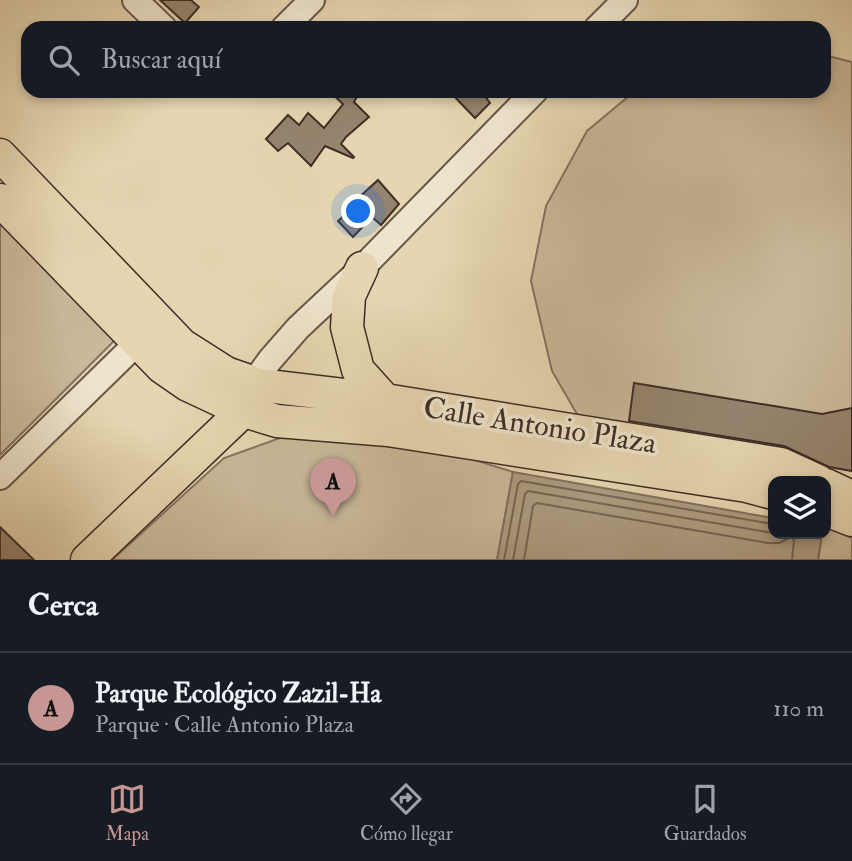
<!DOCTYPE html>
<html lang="es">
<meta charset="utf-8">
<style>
:root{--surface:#171b24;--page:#242831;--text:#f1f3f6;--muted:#9ea1a6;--line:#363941;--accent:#c59692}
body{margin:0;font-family:"IM FELL Double Pica",serif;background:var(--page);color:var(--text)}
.controls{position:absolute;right:21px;bottom:21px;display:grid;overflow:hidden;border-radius:14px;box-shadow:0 4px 10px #0003}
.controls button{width:63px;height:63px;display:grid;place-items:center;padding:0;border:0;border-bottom:2px solid var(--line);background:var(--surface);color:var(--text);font:35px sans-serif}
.you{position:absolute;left:359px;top:212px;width:24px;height:24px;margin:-18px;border:5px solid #fff;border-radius:50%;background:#1a73e8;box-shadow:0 0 0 10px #1a73e833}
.badge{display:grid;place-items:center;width:46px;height:46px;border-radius:50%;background:var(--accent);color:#111;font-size:23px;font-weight:700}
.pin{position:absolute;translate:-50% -58px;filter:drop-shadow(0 2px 4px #0008)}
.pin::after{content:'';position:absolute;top:37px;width:24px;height:21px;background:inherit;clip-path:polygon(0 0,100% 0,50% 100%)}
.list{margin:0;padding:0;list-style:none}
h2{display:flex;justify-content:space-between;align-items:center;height:91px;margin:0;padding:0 28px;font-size:30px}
h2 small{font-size:23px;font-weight:400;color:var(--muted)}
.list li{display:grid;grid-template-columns:46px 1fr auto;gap:21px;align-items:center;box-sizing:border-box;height:112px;padding:0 28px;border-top:2px solid var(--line)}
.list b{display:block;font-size:26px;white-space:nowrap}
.list p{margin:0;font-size:23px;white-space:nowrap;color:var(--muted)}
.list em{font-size:23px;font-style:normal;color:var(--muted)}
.icon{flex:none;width:38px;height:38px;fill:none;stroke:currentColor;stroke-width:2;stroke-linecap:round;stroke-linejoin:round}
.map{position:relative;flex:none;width:852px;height:560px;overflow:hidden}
.search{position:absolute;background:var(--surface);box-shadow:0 4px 10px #0003;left:21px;right:21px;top:21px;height:77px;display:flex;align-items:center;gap:18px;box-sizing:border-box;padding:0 24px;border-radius:21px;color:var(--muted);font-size:26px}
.sheet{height:203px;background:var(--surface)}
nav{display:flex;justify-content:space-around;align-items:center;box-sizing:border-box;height:98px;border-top:2px solid var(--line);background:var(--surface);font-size:19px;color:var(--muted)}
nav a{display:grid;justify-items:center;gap:4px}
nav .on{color:var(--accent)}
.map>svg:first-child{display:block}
.green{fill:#c9b899;stroke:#847260;stroke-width:2}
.water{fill:#ad9c81;stroke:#81705d;stroke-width:2}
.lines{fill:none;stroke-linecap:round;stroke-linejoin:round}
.shore{stroke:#766454;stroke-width:2}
.building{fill:#95846e;stroke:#3f2d26;stroke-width:2}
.minor-casing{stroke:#685748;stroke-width:28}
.major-casing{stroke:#3f2d26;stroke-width:35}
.minor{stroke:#eee4cc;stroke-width:24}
.major{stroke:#e5d5b0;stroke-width:32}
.labels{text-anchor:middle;stroke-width:7;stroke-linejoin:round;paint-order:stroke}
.street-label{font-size:30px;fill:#3f2d26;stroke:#eee4cc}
</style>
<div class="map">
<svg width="852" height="560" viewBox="0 0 852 560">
<rect width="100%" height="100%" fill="#e5d5b0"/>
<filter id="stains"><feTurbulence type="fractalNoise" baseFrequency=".00286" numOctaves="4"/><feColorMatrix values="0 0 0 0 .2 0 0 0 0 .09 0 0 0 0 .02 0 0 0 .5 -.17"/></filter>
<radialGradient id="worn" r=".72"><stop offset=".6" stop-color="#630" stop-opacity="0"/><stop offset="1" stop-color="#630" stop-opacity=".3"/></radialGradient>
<path class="green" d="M 824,55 L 852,62 L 852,471 L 581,421 L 552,371 L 531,281 L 546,206 L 587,131 L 635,91 L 824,91 Z
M 0,222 L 115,340 L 0,455 Z
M 280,438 L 318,438 L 439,449 L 513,472 L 497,560 L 112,560 L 224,458 Z
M 826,527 L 852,538 L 852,560 L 818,560 L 822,534 L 826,534 Z"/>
<path class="water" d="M 513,472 L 773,518 L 773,534 L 822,534 L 818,560 L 497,560 Z"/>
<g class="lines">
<path class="shore" d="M 504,560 L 518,484 L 521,481 L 773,524
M 513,560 L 525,494 L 528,491 L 773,533
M 524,560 L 533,506 L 537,503 L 768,543 L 779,543 L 791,537 L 794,540 L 792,560"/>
</g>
<path class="building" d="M 160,0 L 191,0 L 199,7 L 185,23 Z
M 329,91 L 360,91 L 354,102 L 369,117 L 346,137 L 341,144 L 354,157 L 353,158 L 325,146 L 311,166 L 288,143 L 278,151 L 266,139 L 288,115 L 299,125 L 308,113 L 324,128 L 343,104 Z
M 449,91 L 481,91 L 490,103 L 475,118 Z
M 378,180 L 399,204 L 381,225 L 372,217 L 353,237 L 338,221 L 357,204 L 354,202 Z
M 634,383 L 822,414 L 852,408 L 852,471 L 829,467 L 784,446 L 629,421 Z
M 0,527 L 34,560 L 0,560 Z"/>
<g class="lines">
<g class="minor-casing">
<path id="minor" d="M 135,0 L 164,28
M 284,28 L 312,0
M 597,28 L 625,0
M 254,382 L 270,360 L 298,328 L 362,268 L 535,91
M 0,477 L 137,343"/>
</g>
<g class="major-casing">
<path id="major" d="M 0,155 L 182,345 L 226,373 L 249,381
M 0,200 L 162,367 L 188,385 L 237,408
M 362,268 L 349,296 L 347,327 L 358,370 L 385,400
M 259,385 L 385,400 L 781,464 L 818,481
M 251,413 L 277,421 L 388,430 L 747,486 L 773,493
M 826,485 L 852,497
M 826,510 L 852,520
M 87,560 L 242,412"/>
</g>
<use href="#minor" class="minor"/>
<use href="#major" class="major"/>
</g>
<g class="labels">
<g class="street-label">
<text transform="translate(540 425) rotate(9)" y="10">Calle Antonio Plaza</text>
</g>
</g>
<rect width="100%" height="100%" filter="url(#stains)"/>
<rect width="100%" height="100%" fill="url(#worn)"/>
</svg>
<div class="controls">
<button><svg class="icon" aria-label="layers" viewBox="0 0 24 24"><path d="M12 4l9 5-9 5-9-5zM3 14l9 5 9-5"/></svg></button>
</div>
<div class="you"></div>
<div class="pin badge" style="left:333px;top:516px">A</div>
<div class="search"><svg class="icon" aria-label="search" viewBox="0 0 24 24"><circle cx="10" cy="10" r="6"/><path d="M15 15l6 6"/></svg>Buscar aquí</div>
</div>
<section class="sheet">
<h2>Cerca<small></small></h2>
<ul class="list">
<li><span class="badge">A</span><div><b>Parque Ecológico Zazil-Ha</b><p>Parque · Calle Antonio Plaza</p></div><em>110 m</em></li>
</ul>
</section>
<nav>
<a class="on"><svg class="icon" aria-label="map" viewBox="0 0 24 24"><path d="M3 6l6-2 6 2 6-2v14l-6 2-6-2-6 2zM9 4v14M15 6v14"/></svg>Mapa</a>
<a><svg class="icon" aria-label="directions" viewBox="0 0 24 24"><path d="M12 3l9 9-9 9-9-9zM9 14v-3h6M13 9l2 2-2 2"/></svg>Cómo llegar</a>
<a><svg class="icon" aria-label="saved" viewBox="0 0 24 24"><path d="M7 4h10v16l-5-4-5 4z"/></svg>Guardados</a>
</nav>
